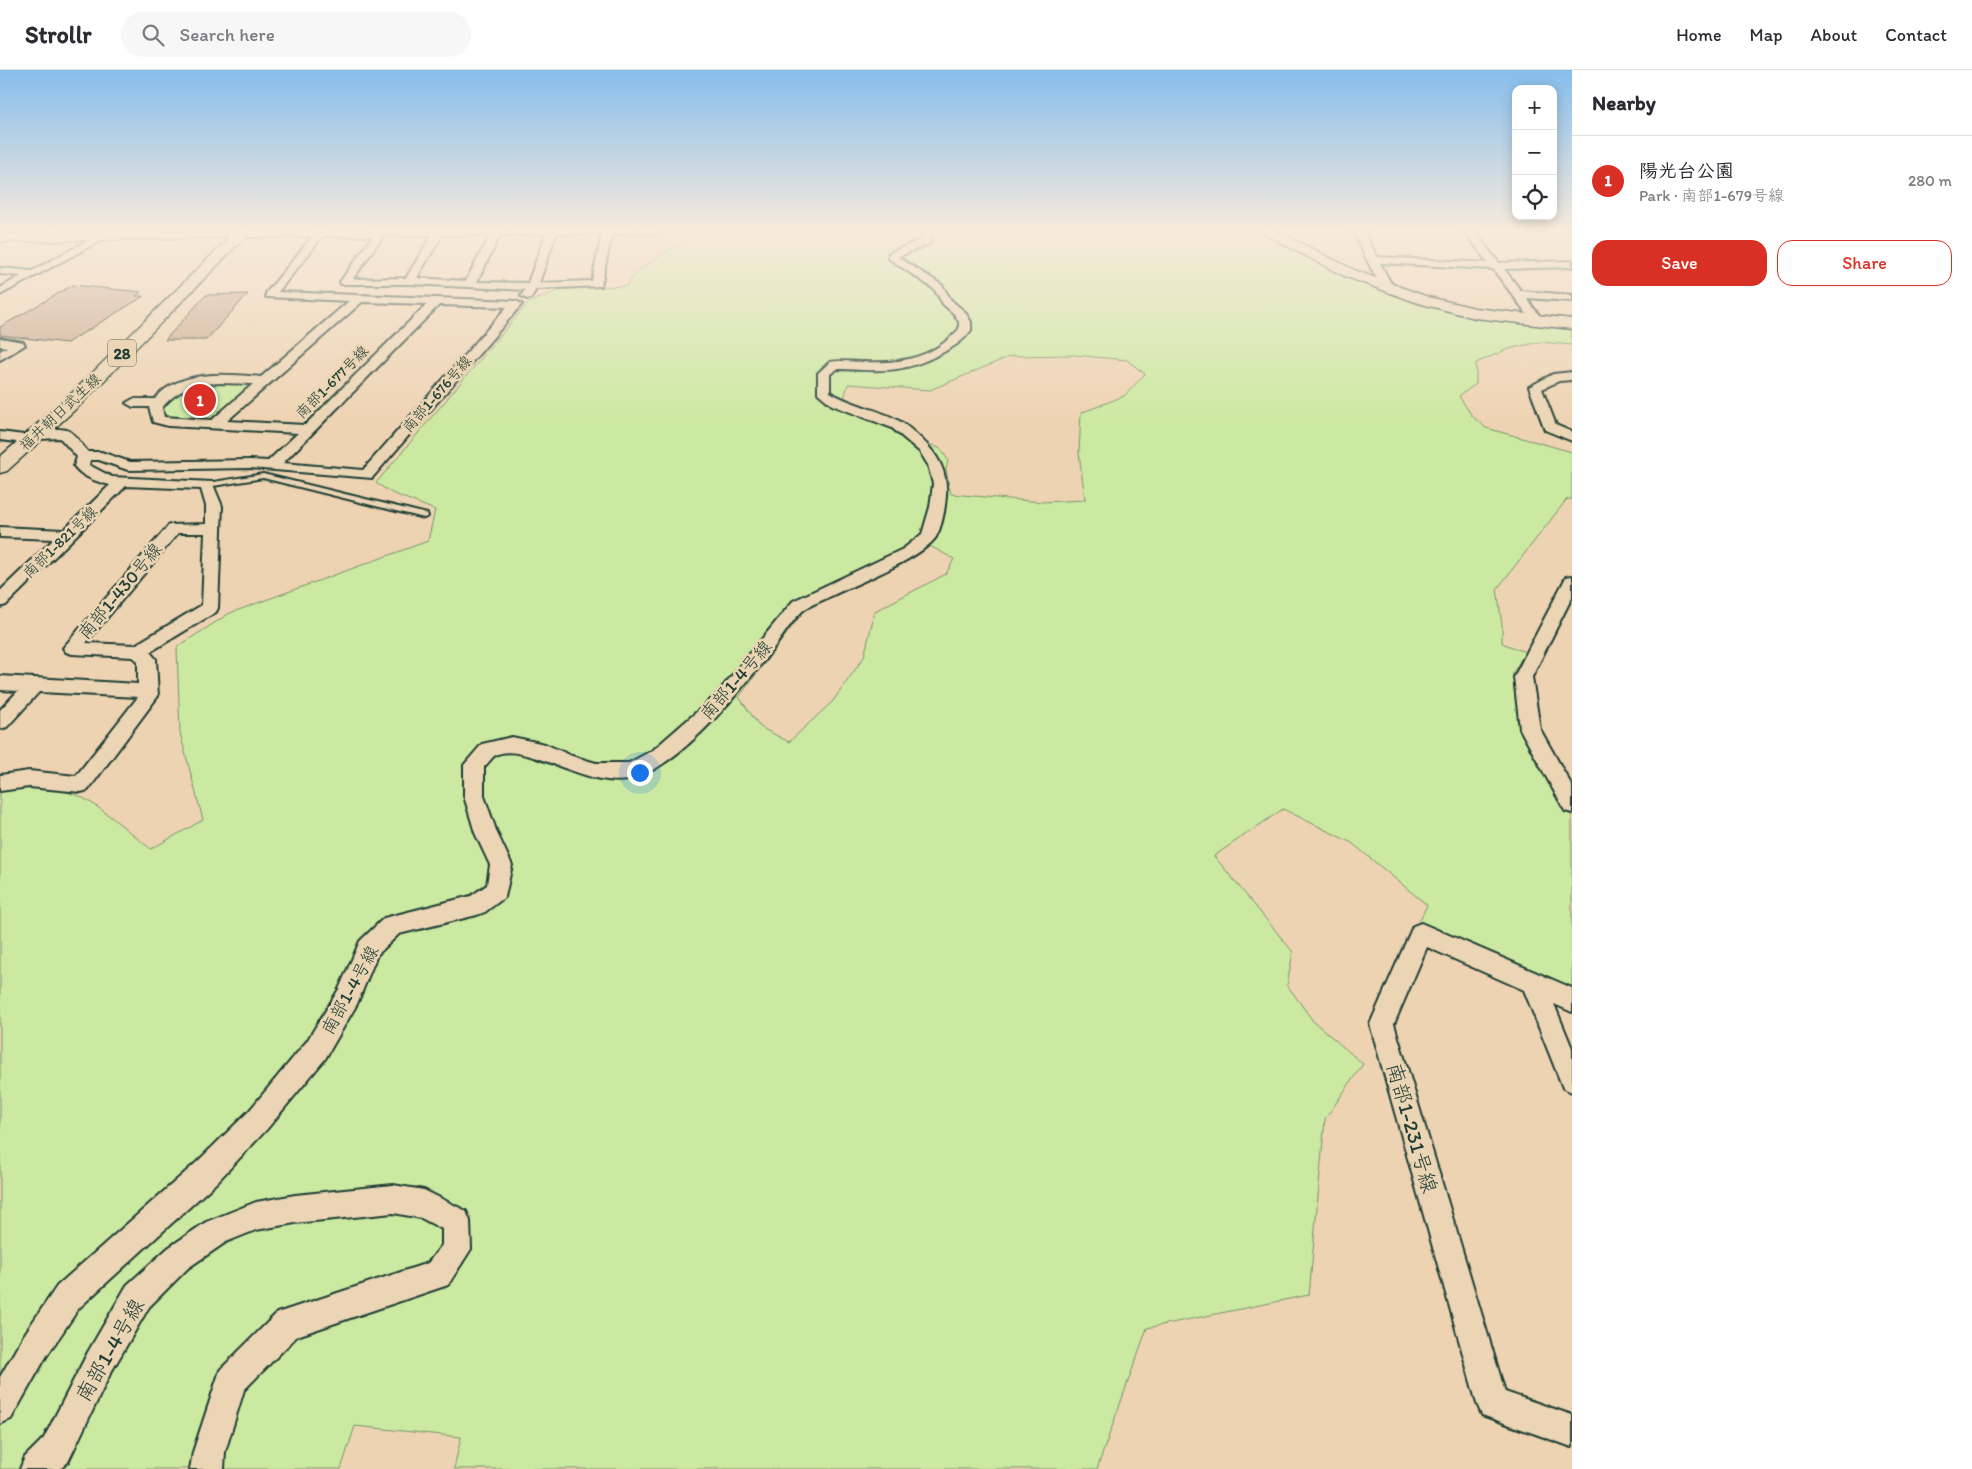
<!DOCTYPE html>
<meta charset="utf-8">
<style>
:root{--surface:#fff;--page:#f7f7f7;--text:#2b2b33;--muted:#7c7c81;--line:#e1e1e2;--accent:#d93025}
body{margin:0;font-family:Itim,"Klee One",sans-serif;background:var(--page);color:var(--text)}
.controls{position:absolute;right:15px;top:15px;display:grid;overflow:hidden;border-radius:10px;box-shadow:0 2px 12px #0003}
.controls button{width:45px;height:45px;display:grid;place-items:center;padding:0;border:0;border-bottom:1px solid var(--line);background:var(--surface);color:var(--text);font:25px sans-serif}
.you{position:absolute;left:639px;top:702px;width:18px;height:18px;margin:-12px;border:4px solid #fff;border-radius:50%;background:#1a73e8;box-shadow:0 0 0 8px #1a73e833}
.badge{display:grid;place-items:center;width:32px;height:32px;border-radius:50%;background:var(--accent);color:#fff;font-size:16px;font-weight:700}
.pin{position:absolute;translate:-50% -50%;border:2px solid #fff;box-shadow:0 1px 5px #0006}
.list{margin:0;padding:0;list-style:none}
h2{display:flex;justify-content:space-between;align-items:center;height:65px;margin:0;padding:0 20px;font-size:21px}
h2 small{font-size:16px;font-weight:400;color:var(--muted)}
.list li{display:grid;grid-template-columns:32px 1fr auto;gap:15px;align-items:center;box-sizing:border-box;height:90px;padding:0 20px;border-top:1px solid var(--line)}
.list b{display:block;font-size:19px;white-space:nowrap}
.list p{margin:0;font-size:16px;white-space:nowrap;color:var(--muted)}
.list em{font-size:16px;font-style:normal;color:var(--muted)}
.actions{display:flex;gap:10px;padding:15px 20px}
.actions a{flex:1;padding:11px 0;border:1px solid var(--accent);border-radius:15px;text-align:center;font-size:18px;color:var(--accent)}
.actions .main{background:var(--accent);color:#fff}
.icon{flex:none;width:28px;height:28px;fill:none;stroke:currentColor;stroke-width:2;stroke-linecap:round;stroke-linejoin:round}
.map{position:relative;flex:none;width:1572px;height:1399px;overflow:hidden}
header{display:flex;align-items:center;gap:30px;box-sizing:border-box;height:70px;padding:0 25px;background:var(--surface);border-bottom:1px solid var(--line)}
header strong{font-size:24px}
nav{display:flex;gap:28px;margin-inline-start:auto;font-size:18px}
.search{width:350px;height:45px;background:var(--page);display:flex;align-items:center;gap:12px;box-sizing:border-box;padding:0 18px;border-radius:28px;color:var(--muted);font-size:19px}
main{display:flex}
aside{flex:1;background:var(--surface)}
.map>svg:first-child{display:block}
.green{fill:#cbe9a1;stroke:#75936a;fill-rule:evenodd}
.building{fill:#cbab92;stroke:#1f3d34}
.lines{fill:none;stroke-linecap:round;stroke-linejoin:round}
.lane-casing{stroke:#1f3d34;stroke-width:4}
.street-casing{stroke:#1f3d34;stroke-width:4}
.secondary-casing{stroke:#1f3d34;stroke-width:3}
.primary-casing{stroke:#1f3d34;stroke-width:3}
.lane{fill:#ebd5b4;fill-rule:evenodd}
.street{fill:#ebd5b4;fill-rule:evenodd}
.secondary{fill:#ebd5b4;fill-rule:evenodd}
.primary{fill:#ebd5b4;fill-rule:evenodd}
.labels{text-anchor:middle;stroke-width:5;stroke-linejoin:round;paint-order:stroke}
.far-street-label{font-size:15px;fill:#1f3d34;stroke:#ebd5b4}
.shield{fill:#ebd5b4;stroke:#5c6b5a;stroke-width:1}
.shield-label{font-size:16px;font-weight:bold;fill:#1f3d34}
.street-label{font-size:18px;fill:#1f3d34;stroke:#ebd5b4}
.near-street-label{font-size:21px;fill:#1f3d34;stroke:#ebd5b4}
</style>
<header>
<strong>Strollr</strong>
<div class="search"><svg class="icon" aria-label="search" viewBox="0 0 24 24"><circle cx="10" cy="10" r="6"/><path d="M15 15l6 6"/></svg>Search here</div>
<nav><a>Home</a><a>Map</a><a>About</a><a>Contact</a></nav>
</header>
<main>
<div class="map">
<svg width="1572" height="1399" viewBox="0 0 1572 1399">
<rect width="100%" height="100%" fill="#eed3b2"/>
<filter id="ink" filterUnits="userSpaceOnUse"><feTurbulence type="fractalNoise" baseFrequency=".02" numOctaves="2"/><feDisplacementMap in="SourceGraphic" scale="10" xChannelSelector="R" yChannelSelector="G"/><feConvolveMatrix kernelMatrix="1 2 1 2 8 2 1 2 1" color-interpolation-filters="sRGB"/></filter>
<g filter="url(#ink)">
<path class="green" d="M 695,158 L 1251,158 L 1435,237 L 1572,257 L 1572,275 L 1540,272 L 1508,279 L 1476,293 L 1476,314 L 1459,326 L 1472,346 L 1486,358 L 1572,382 L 1572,429 L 1567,429 L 1497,519 L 1502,555 L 1502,573 L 1525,582 L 1513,603 L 1519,656 L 1560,734 L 1572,746 L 1572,920 L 1418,854 L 1427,835 L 1352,773 L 1283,739 L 1214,786 L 1293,882 L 1287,915 L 1313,951 L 1363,994 L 1325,1049 L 1309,1225 L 1147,1258 L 1097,1399 L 454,1399 L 461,1367 L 355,1356 L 341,1399 L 0,1399 L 0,720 C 23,717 62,717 83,728 C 105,740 131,764 151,779 L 203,750 L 180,663 L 177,577 L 230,543 L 428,471 L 435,440 L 392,423 L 376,413 L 528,233 L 562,219 L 626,216 C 634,204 646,195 658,187 C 671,177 688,173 695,158 ZM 1074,285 L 1127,290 L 1145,304 L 1124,326 L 1081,343 L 1079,383 L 1085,430 L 1042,432 L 951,424 L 946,400 L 948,390 L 941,379 L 927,373 L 905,353 L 844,329 L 848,314 L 930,320 L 1011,286 ZM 930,476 L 954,489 L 946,504 L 875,541 L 864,587 L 833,631 L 789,672 L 760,657 L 739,627 L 804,541 L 818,532 Z
M 214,311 L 248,313 L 250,316 L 212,349 C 198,353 172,353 162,342 L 164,332 L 187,318 Z"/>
<path class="building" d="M 73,215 L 141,222 L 136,226 L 144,226 L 67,273 L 0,265 L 0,257 Z
M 248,224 L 206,270 L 165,270 L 206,225 Z"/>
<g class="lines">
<g class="lane-casing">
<path id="lane" d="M 263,404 L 427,444 L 428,446 L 424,448 L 263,408 L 207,417 L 203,415 L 207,413 Z"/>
</g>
<g class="street-casing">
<path id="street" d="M 111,158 L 124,158 L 0,225 L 0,218 L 21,206 L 0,204 L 0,198 L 32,201 Z
M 320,158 L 330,158 L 328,160 L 378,158 L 679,158 L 680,160 L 675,163 L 612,164 L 601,216 L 536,219 L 531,228 L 527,229 L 521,226 L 525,220 L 410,214 L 341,214 L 340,212 L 373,166 L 323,166 L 278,222 L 516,231 L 522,234 L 372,408 L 250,398 L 128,400 L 99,390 L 90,390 L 89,395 L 112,407 L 212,412 L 222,436 L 218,538 L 216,542 L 150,582 L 156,589 L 158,626 L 88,720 L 81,722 L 29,717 L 0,721 L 0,705 L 29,701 L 76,706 L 138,627 L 39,622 L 7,657 L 0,659 L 0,640 L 18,621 L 0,620 L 0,606 L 138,614 L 138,591 L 133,587 L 72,584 L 66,582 L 63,578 L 169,455 L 206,454 L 206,436 L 201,419 L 126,416 L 6,535 L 0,537 L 0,521 L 54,469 L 0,467 L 0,457 L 64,460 L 110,415 C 97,412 82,407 74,396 L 77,387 L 60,368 L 38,369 L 37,373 L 32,374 L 0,370 L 0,362 L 32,366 L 33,362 C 41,360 61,357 69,361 C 76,365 82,376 88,382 L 101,382 L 130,392 L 250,390 L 268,391 L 298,363 L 168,356 L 153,352 L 149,337 L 133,337 L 126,333 L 133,329 L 155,329 C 179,299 228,304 261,307 L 349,231 L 266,227 L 266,223 L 313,166 L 241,167 L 236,164 L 241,161 L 318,160 ZM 546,164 L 528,213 L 477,212 L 500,165 ZM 556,164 L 602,164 L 592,211 L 539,213 ZM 432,165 L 406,208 L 353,209 L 383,166 ZM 442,165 L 490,165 L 466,211 L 417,208 ZM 362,232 L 427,234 L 305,355 L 227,351 ZM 439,235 L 507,237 L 363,400 L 283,393 ZM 220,313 L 253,314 L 212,350 L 164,347 L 162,338 C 177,319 196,314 220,313 ZM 178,463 L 205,463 L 202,535 L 135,575 L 86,573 Z
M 920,158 L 932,160 L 931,173 L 898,187 L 942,215 L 951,230 L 965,242 L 971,252 L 971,260 C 962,273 951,278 938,285 C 899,305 879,300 837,299 L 830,304 L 830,322 C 852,336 887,341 904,354 C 928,373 949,393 946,426 C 945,439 942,456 936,467 C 921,489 855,514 829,527 C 822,531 812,534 805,539 C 793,548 780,571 769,584 C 737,625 688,686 639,707 C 594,726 522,667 494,686 C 491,689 487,694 484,697 L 484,726 L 497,763 L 512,795 L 505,827 L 485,842 L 477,845 L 399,864 L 377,885 L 357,934 L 325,989 L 267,1059 L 217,1112 L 79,1238 L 46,1287 L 11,1349 L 0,1354 L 0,1307 L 24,1265 L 57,1216 L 197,1092 L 249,1041 L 307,971 L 339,919 L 360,871 L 384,848 L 471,826 L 487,815 L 490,795 L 475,763 L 464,726 L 464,695 L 482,674 L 512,667 L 545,674 L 572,686 L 596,693 L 629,693 L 653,680 L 716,625 L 793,531 L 903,479 L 922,464 L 930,437 L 933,414 L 928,395 L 920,382 L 892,358 L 832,335 L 818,323 L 818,303 L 830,292 C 840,290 853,292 864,292 C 901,294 933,288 959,259 L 959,252 L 954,244 L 943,234 L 934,219 L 888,188 L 889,183 L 922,169 L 924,163 Z
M 1352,158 L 1362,158 L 1377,187 L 1488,193 L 1462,158 L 1472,158 L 1499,193 L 1572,191 L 1572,197 L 1504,199 L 1521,221 L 1572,225 L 1572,231 L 1526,228 L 1543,250 L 1537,253 L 1533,252 L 1493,199 L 1380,193 L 1389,210 L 1397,220 L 1392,223 C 1377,219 1359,172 1352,158 Z
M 0,268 L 23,272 L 25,275 L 0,290 L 0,281 L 7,277 L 0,276 Z
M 1572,302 L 1572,310 L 1559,311 L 1542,319 L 1556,355 L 1572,362 L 1572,371 L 1545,360 L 1529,317 L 1553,304 Z
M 1572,506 L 1572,527 L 1532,607 L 1540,659 L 1572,716 L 1572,743 L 1565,741 L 1520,659 L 1514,607 L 1564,511 L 1566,507 Z
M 1421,853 L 1572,918 L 1572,942 L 1554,934 L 1572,978 L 1572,1022 L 1563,1018 L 1524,920 L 1427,877 L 1394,954 L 1505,1322 L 1572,1345 L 1572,1377 L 1482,1345 L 1477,1334 L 1370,954 L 1413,856 Z
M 393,1115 L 424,1120 L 466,1141 L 470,1151 L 471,1179 L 448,1215 L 297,1266 L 244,1320 L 225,1382 L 224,1399 L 190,1399 L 193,1382 L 220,1300 L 277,1243 L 428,1193 L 442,1175 L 442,1159 L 421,1148 L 393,1143 L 295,1153 L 256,1160 L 226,1172 L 188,1198 L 149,1237 L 110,1304 L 68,1392 L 60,1399 L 20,1399 L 25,1387 L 44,1368 L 88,1282 L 127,1215 L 168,1178 L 206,1152 L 256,1132 L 295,1125 Z"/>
</g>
<g class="secondary-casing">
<path id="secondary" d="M 1253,158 L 1271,158 L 1354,200 L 1428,227 L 1475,238 L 1572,249 L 1572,259 L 1475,248 L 1418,233 L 1344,206 Z
M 241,160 L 246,161 L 248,164 L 246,167 L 0,172 L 0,164 Z"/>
</g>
<g class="primary-casing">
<path id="primary" d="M 239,158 L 254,158 L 79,336 L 7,401 L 0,403 L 0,387 L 67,328 Z"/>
</g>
<use href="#lane" class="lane"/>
<use href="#street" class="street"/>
<use href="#secondary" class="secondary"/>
<use href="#primary" class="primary"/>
</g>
</g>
<linearGradient id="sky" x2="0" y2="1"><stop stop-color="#86bdec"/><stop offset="0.45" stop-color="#f7ebdc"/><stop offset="1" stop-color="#f7ebdc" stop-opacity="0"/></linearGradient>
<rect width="1572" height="354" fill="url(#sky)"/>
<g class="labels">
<g class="far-street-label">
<text transform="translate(332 312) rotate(-45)" y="5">南部1-677号線</text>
<text transform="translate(437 324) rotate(-49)" y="5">南部1-676号線</text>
<text transform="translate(60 342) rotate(-43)" y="5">福井朝日武生線</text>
<text transform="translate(60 472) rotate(-44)" y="5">南部1-821号線</text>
</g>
<rect class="shield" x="108" y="269.5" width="28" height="27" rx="4"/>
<g class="shield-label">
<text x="122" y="289">28</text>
</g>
<g class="street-label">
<text transform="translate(120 521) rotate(-50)" y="6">南部1-430号線</text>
<text transform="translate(736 610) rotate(-49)" y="6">南部1-4号線</text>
<text transform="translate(350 920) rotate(-61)" y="6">南部1-4号線</text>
</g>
<g class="near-street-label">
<text transform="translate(1412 1058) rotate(74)" y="7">南部1-231号線</text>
<text transform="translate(110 1280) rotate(-60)" y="7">南部1-4号線</text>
</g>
</g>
</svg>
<div class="controls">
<button>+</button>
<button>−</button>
<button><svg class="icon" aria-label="locate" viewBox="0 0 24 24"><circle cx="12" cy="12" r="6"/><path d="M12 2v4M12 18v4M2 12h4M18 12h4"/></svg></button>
</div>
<div class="you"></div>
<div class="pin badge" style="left:200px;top:330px">1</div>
</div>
<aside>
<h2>Nearby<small></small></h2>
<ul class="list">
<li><span class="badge">1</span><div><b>陽光台公園</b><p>Park · 南部1-679号線</p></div><em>280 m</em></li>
</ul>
<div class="actions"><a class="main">Save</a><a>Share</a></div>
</aside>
</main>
